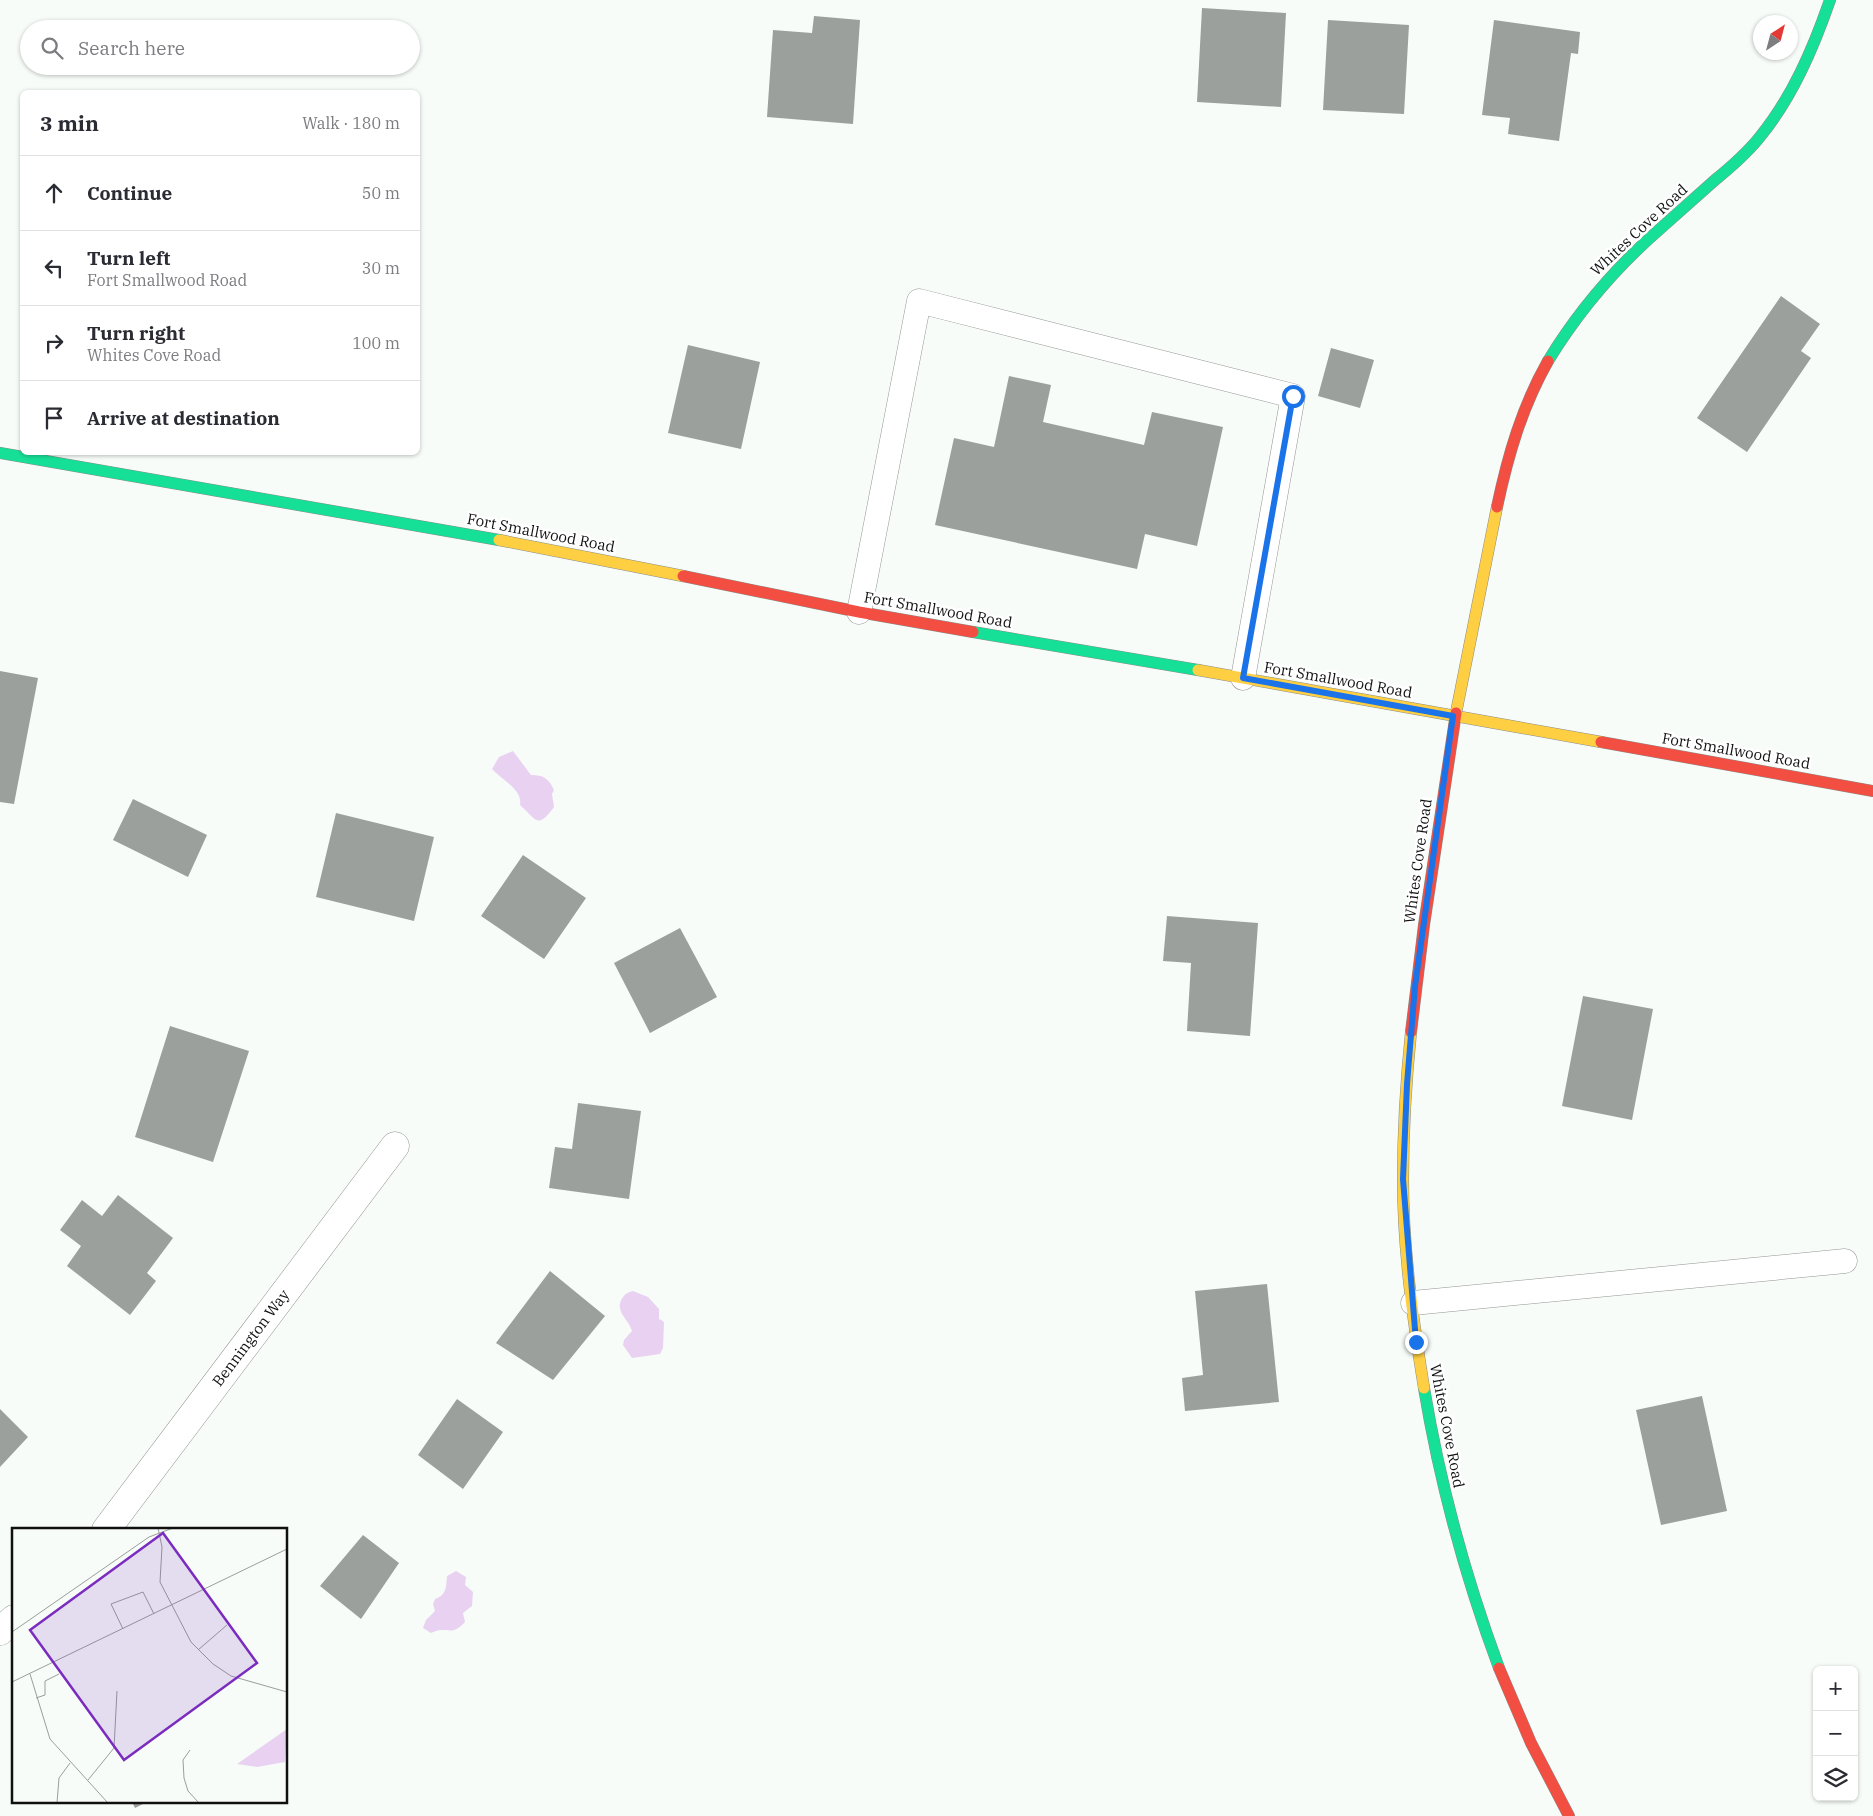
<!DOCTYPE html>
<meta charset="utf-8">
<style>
:root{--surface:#fff;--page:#f2f2f3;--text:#2b2b33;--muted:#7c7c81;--line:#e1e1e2}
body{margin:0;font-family:"IBM Plex Serif",serif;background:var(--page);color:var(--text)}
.controls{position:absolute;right:15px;bottom:15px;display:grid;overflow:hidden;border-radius:8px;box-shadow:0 1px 4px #0004}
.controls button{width:45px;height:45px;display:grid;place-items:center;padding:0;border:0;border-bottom:1px solid var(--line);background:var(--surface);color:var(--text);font:25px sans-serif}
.compass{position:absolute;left:1753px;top:15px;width:45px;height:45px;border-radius:50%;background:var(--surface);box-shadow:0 1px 4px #0004;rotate:36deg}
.stop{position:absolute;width:15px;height:15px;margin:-11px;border:4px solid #1a73e8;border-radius:50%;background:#fff}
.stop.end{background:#1a73e8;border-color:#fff;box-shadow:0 1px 5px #0008}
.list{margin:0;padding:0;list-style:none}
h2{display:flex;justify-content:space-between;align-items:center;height:65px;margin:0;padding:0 20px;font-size:21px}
h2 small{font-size:16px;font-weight:400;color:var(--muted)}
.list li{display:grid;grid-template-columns:32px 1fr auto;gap:15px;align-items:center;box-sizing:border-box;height:75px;padding:0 20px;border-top:1px solid var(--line)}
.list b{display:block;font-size:19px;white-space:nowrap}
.list p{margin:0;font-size:16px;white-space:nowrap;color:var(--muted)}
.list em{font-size:16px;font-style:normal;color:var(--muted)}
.icon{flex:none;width:28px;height:28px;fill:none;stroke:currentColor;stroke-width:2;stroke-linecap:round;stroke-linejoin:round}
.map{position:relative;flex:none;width:1873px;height:1816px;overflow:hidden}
.search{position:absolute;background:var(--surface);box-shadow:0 1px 4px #0004;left:20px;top:20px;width:400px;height:55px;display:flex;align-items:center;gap:12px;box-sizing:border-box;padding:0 18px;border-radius:28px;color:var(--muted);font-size:19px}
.panel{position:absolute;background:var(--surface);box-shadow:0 1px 4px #0004;left:20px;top:90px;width:400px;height:365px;border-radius:8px}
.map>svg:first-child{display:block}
.water{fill:#e9d1f2}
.building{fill:#9ca09c}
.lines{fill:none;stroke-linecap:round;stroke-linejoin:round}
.lane-casing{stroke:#949694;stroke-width:25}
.street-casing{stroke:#949694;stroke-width:29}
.fast-casing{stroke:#8b8d8b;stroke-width:12}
.slow-casing{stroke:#8b8d8b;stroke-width:12}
.jam-casing{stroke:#8b8d8b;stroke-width:12}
.lane{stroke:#fefffe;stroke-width:24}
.street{stroke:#fefffe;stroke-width:28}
.fast{stroke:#16e098;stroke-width:11}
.slow{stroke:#ffcf43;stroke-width:11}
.jam{stroke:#f24e42;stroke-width:11}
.route{stroke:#1a73e8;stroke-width:6}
.labels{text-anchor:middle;stroke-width:5;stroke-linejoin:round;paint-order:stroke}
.street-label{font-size:15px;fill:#101010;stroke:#fff}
.inset-road{fill:none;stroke:#9b9e9b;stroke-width:1}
.view{fill:#7b2cbf;fill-opacity:0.15;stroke:#7b2cbf;stroke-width:2.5}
.inset-edge{fill:none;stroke:#101010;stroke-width:2.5}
</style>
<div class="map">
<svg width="1873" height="1816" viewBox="0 0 1873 1816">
<rect width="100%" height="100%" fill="#f7fcf8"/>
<path class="water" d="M 513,751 L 531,775 C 544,775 549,779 554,790 L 552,794 L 554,807 C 537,830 537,820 520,805 C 523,790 501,779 492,769 L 499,757 Z
M 633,1291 L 648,1297 L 659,1309 L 659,1319 L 663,1321 L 664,1323 L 663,1348 L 660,1354 L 632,1358 L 623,1345 L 624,1340 L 632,1331 C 629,1319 613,1311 623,1297 C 626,1293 629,1292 633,1291 Z
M 456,1571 L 466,1577 L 465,1585 L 473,1592 L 472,1606 L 463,1613 L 465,1622 C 450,1638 448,1625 431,1633 L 423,1628 L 426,1620 L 435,1611 L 433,1604 L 435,1599 C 447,1595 446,1586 447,1576 Z"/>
<path class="building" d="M 1202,8 L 1286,13 L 1281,107 L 1197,102 Z
M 814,16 L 860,20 L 853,124 L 767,117 L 773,30 L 812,33 Z
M 1328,20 L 1409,25 L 1404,114 L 1323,110 Z
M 1494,20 L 1580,32 L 1578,54 L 1571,53 L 1559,141 L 1508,134 L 1510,118 L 1482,115 Z
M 1781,296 L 1820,324 L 1801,351 L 1811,358 L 1747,452 L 1697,418 Z
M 688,345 L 760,362 L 741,449 L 668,433 Z
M 1331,348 L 1374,360 L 1360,408 L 1318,396 Z
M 1009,376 L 1051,385 L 1043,422 L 1144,445 L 1152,412 L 1223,427 L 1197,546 L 1145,534 L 1137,569 L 935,525 L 954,438 L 994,447 Z
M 0,671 L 38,678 L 14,804 L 0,802 Z
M 133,799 L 207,835 L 188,877 L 113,840 Z
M 336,813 L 434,837 L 414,921 L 316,897 Z
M 523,855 L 586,898 L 544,959 L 481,916 Z
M 1167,916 L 1258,923 L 1250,1036 L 1187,1031 L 1191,963 L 1163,961 Z
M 680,928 L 717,997 L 650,1033 L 614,963 Z
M 1583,996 L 1653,1009 L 1632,1120 L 1562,1106 Z
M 170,1026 L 249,1051 L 213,1162 L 135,1137 Z
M 578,1103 L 641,1111 L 629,1199 L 549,1188 L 555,1147 L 572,1149 Z
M 118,1195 L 173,1238 L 147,1273 L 156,1281 L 130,1315 L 67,1266 L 81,1246 L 60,1230 L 82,1200 L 102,1216 Z
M 550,1271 L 605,1316 L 553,1380 L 496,1343 Z
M 1267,1284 L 1279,1402 L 1185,1411 L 1182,1378 L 1203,1375 L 1195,1291 Z
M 1702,1396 L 1727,1511 L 1661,1525 L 1636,1410 Z
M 457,1399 L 503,1432 L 463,1489 L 418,1455 Z
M 0,1409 L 28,1437 L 0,1467 Z
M 363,1535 L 399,1563 L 361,1619 L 320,1586 Z
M 132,1802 L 147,1802 L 135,1808 Z"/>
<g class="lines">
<g class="lane-casing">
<path id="lane" d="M 859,612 L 919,301 L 1293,396 L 1243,678
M 1413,1303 L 1845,1261"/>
</g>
<g class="street-casing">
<path id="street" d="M 106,1530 L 395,1146
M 0,1631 L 14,1619"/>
</g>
<g class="fast-casing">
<path id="fast" d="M 1548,361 C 1579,310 1616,267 1661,228 C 1679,212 1697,196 1715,180 C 1731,167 1746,154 1759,138 C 1792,98 1813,49 1830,0
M 0,453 L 499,540
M 973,632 L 1198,670
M 1424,1388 C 1440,1484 1465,1576 1499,1668"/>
</g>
<g class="slow-casing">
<path id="slow" d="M 499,540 L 683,576
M 1198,670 L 1601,742
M 1456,713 L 1497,507
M 1411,1032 C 1406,1081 1403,1131 1403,1180 C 1403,1249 1413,1320 1424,1388"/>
</g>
<g class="jam-casing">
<path id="jam" d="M 1497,507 C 1508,455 1522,407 1548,361
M 683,576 L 859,612 L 973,632
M 1601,742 L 1873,791
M 1411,1032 L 1424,925 L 1456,713
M 1499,1668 L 1531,1743 L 1569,1816"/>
</g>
<use href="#lane" class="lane"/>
<use href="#street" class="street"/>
<use href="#fast" class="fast"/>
<use href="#slow" class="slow"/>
<use href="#jam" class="jam"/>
</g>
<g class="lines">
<path class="route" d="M 1293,396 L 1243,678 L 1453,716 L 1415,986 L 1407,1084 L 1403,1179 L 1416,1342"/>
</g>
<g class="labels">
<g class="street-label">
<text transform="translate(1639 230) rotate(-43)" y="5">Whites Cove Road</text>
<text transform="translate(541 533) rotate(11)" y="5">Fort Smallwood Road</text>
<text transform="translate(938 610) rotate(10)" y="5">Fort Smallwood Road</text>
<text transform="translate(1338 680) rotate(10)" y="5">Fort Smallwood Road</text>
<text transform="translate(1736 751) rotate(10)" y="5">Fort Smallwood Road</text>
<text transform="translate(1418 861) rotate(-82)" y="5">Whites Cove Road</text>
<text transform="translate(251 1338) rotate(-53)" y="5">Bennington Way</text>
<text transform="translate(1447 1426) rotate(79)" y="5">Whites Cove Road</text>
</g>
</g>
<g transform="translate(12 1528)">
<rect width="275" height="275" fill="#f7fcf8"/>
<path d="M 275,201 L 273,234 L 245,239 L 225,236 Z" fill="#e9d1f2"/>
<path class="inset-road" d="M 146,0 L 150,19 L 148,54 L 179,114 L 201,136 L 219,148 L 275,164M 111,101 L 99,76 L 131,64 L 142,86M 0,104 L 137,9 L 161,0M 186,122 L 215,97M 18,146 L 38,211 L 96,275M 0,154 L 275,21M 24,170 L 33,167 L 33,153 L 47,146M 178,222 L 171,232 L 172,250 L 176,263 L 187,275M 76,252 L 102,220 L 105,163M 45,275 L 47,250 L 58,235"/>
<path class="view" d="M 151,5 L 245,135 L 112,232 L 18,102 Z"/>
<rect width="275" height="275" class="inset-edge"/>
</g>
</svg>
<div class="controls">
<button>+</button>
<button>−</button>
<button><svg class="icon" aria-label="layers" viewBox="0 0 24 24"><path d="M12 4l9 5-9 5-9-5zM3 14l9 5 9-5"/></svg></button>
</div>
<svg class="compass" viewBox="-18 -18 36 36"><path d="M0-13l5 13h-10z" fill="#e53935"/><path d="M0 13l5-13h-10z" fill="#7c7c81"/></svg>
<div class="stop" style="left:1293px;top:396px"></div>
<div class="stop end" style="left:1416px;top:1342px"></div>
<div class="search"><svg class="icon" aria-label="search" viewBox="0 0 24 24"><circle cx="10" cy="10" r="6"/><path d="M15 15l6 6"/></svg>Search here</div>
<section class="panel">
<h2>3 min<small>Walk · 180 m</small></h2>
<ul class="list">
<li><svg class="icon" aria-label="ahead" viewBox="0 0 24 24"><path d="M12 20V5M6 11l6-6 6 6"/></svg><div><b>Continue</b></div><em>50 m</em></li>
<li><svg class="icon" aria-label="left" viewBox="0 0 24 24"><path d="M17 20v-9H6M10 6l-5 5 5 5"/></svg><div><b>Turn left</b><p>Fort Smallwood Road</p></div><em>30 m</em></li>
<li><svg class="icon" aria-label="right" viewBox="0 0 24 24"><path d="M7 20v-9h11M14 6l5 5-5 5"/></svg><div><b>Turn right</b><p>Whites Cove Road</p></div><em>100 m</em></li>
<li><svg class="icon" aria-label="arrive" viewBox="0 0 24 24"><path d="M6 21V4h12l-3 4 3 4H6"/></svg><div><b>Arrive at destination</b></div></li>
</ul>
</section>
</div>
